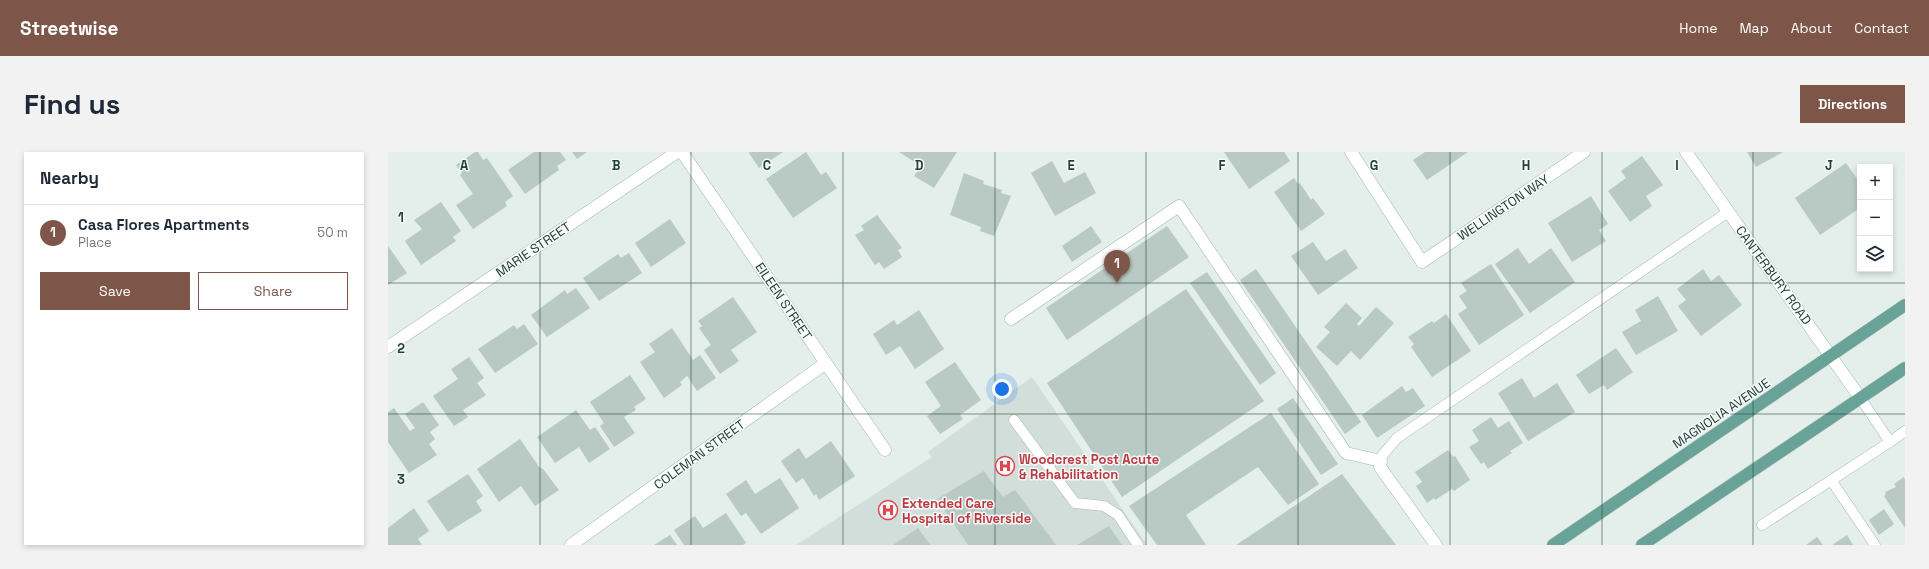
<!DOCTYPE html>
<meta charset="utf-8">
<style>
:root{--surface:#fff;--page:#f2f2f3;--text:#1f2937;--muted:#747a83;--line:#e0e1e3;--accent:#7e5649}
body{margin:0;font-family:"Space Grotesk",sans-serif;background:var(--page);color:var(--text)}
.controls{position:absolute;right:12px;top:12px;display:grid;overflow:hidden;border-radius:0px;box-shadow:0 2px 6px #0003}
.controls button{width:36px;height:36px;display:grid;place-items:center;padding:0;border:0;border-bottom:1px solid var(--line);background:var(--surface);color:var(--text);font:20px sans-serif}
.you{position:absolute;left:614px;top:237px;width:14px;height:14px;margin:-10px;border:3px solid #fff;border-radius:50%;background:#1a73e8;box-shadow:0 0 0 6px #1a73e833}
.badge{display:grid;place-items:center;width:26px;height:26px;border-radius:50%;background:var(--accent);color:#fff;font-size:13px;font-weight:700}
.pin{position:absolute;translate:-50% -33px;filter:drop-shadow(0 1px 2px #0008)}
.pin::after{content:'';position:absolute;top:21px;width:14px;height:12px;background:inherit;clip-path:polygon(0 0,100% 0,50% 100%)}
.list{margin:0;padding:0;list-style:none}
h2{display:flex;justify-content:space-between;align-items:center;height:52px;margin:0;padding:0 16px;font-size:17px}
h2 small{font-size:13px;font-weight:400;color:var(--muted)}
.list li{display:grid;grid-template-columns:26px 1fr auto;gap:12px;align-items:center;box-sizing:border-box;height:56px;padding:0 16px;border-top:1px solid var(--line)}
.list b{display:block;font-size:15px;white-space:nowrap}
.list p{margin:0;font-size:13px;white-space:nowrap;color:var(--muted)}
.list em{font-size:13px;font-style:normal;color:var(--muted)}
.actions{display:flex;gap:8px;padding:12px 16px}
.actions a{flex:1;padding:9px 0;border:1px solid var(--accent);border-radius:0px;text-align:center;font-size:14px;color:var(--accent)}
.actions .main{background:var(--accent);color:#fff}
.icon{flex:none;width:22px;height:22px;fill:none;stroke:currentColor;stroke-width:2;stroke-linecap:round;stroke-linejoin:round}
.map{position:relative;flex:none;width:1517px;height:393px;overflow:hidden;border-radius:0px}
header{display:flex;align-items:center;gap:24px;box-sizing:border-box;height:56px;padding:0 20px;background:var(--accent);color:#fff}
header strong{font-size:19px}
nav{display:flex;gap:22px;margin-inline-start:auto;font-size:14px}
.intro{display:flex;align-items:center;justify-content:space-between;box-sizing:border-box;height:96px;padding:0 24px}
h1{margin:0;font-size:28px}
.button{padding:10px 18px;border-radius:0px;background:var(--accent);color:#fff;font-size:14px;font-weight:700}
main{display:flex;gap:24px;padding:0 24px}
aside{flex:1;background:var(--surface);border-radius:0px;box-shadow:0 2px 6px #0003}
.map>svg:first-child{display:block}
.built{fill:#d2ded9}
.building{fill:#b9c9c3}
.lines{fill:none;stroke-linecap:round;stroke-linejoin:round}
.service-casing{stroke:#a6b6b2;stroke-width:11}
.minor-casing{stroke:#a6b6b2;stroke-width:13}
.primary-casing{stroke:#c1cac8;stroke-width:13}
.service{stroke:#fff;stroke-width:10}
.minor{stroke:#fff;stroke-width:12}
.primary{stroke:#69a398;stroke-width:12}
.grid{fill:none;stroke:#23403a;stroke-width:1;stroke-opacity:0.55}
.labels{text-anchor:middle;stroke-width:3;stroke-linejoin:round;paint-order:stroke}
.street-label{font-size:13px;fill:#23403a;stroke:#f5faf8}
.health-label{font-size:13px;font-weight:bold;fill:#be3a42;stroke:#f5faf8;text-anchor:start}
.grid-label{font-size:13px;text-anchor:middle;font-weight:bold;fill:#23403a;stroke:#f5faf8;stroke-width:3;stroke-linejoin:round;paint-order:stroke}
</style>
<header>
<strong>Streetwise</strong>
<nav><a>Home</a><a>Map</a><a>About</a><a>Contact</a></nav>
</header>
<div class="intro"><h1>Find us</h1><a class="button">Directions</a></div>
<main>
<aside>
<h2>Nearby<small></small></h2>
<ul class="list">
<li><span class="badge">1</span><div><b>Casa Flores Apartments</b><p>Place</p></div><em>50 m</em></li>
</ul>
<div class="actions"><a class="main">Save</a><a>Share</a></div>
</aside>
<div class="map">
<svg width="1517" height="393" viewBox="0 0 1517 393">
<rect width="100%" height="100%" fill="#e4eeea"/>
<path class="built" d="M 644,225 L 759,393 L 408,393 L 544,305 L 540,300 Z"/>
<path class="building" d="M 87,0 L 90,0 L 95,8 L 99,6 L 125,44 L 117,50 L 119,54 L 85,77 L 68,53 L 85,42 L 72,23 L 74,21 L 68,13 Z
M 146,0 L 172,0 L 178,8 L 169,14 L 171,18 L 137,42 L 120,18 Z
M 184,0 L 199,0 L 189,7 Z
M 362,0 L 395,0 L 371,16 L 361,1 Z
M 418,0 L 433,23 L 438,20 L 449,36 L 405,66 L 378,27 Z
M 511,0 L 569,0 L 546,36 L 526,24 L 533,14 Z
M 836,0 L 896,0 L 902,9 L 861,37 Z
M 1037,0 L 1080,0 L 1039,28 L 1025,8 Z
M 1359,0 L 1395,0 L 1368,15 Z
M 1254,4 L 1275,33 L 1258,44 L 1264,54 L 1242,70 L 1220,39 L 1238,26 L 1233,19 Z
M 664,9 L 676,31 L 697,20 L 708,41 L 667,64 L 643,21 Z
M 1458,11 L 1472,31 L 1472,56 L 1432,83 L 1407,46 Z
M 576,21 L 596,29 L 595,32 L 614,38 L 613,41 L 623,44 L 606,84 L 592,79 L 593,75 L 562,63 Z
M 906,26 L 910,32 L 912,31 L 923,48 L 925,46 L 937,62 L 913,79 L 886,40 Z
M 1203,44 L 1220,72 L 1211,78 L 1218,89 L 1184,110 L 1160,71 Z
M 53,50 L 73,79 L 65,85 L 68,89 L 33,113 L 17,89 L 34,77 L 26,68 Z
M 489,63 L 514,96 L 510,98 L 514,105 L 496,117 L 491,110 L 487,113 L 467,83 L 476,78 L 473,74 Z
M 282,67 L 298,91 L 263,115 L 247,91 Z
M 703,74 L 714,90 L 684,110 L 674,94 Z
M 779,74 L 801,105 L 679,188 L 658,156 Z
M 925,90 L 938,109 L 957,97 L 970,116 L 930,143 L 903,104 Z
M 0,94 L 19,121 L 0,133 Z
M 1130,96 L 1141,112 L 1163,96 L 1187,130 L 1142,161 L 1107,112 Z
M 241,101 L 254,121 L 211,149 L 195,126 L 230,102 L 233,106 Z
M 1103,112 L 1136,163 L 1091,193 L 1070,162 L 1079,156 L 1071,144 L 1079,139 L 1073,131 Z
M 868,117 L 973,270 L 957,282 L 852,128 Z
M 1315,117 L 1323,129 L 1331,123 L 1354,153 L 1313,184 L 1290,154 L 1298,148 L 1289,137 Z
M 819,120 L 888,221 L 872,233 L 802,131 Z
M 188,136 L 202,156 L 159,185 L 143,163 L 177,138 L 179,142 Z
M 798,137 L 876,249 L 734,345 L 659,231 Z
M 1270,144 L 1290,179 L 1248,203 L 1234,180 L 1253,169 L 1247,158 Z
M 345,145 L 369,180 L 343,198 L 351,209 L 332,222 L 316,198 L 323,193 L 311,176 L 314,174 L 310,169 Z
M 958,151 L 974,166 L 969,172 L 971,174 L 988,155 L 1006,171 L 972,208 L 963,199 L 949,214 L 928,195 L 942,180 L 936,175 Z
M 531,158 L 556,197 L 527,217 L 512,194 L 498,203 L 485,182 L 506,168 L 509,173 Z
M 1058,162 L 1083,199 L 1044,225 L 1023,195 L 1026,192 L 1020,185 L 1044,169 L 1046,171 Z
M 136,172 L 150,192 L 107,221 L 90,197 L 126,173 L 129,177 Z
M 284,176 L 305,208 L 312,203 L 328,226 L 309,239 L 299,224 L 292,230 L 294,233 L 276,246 L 252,210 L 267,200 L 261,192 Z
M 1228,196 L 1245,220 L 1219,238 L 1216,233 L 1201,242 L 1188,223 Z
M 81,205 L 96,226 L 89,231 L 98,243 L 75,258 L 80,265 L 66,274 L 45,244 L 70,227 L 63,217 Z
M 567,210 L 593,248 L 572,263 L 575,267 L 552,282 L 539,264 L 553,254 L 537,230 Z
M 242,223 L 258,247 L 246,255 L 248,258 L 236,265 L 247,281 L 226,295 L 212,274 L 216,271 L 202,250 Z
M 1134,226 L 1146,246 L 1169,231 L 1187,260 L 1140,289 L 1110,241 Z
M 1014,234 L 1018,240 L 1025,236 L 1037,254 L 989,286 L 974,263 Z
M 905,246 L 950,312 L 933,323 L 889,257 Z
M 35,250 L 51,273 L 42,280 L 47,287 L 41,292 L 49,303 L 21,321 L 0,290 L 0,260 L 6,256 L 22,279 L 27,276 L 17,262 Z
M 188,258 L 202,278 L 207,275 L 222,297 L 201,311 L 191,295 L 167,311 L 149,285 Z
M 883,261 L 931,332 L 900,353 L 870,315 L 798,363 L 818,393 L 769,393 L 741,354 Z
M 1103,265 L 1110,276 L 1121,269 L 1135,291 L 1122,299 L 1124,301 L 1100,317 L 1096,310 L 1093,312 L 1081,295 L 1091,289 L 1084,278 Z
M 132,287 L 151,315 L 155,317 L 171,338 L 147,354 L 133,334 L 111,350 L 89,317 Z
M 443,289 L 467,324 L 431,348 L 428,342 L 426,344 L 415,326 L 408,331 L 393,309 L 411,296 L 418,307 Z
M 1060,298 L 1065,305 L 1067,304 L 1082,328 L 1066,339 L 1064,337 L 1047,348 L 1046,346 L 1039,351 L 1028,334 L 1034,330 L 1027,320 Z
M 596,319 L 615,345 L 627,338 L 668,393 L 580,393 L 549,347 Z
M 80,322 L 95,344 L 88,349 L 94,359 L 60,380 L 39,349 Z
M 954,322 L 1008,393 L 848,393 Z
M 1516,325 L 1517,328 L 1517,376 L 1496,344 L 1498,342 L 1497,340 L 1508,335 L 1506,332 Z
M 392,326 L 411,356 L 373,382 L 358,361 L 353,364 L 338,342 L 358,328 L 367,342 Z
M 26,356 L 41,379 L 30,387 L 34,393 L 0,393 L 0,376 Z
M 1496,357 L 1506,372 L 1491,383 L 1481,368 Z
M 338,361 L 358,391 L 355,393 L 296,393 L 286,378 L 307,364 L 315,376 Z
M 721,374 L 734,393 L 689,393 Z
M 530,376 L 542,393 L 505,393 Z
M 282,383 L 289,393 L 266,393 Z
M 1459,383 L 1465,393 L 1444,393 Z
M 1429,385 L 1435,393 L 1418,393 Z"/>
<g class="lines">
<g class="service-casing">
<path id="service" d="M 1473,247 L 1502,290 L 1517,279
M 626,268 L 687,351 L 716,354 L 730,363 L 750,393
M 993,309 L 993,305 L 1009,286 L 1340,60
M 1443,328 L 1487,393
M 1374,373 L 1502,290"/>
</g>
<g class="minor-casing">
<path id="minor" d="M 294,0 L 497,298
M 963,0 L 1034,110 L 1196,0
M 1298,0 L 1473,247
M 623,167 L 791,54 L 958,301 L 993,309 L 992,315 L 1048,393
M 0,195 L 289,0
M 183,393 L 438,211"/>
</g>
<g class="primary-casing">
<path id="primary" d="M 1165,393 L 1517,153
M 1254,393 L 1517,216"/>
</g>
<use href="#service" class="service"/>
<use href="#minor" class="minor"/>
<use href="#primary" class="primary"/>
</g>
<path class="grid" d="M 152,0 L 152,393M 303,0 L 303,393M 455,0 L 455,393M 607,0 L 607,393M 758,0 L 758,393M 910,0 L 910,393M 1062,0 L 1062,393M 1214,0 L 1214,393M 1365,0 L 1365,393M 0,131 L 1517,131M 0,262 L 1517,262"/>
<defs>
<g id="hospital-ring" transform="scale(1)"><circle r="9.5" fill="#f5faf8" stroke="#e0444e" stroke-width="1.5"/><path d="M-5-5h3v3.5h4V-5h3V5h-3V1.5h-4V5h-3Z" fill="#e0444e"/></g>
</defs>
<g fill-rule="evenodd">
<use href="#hospital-ring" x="617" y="314"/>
<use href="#hospital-ring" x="500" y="358"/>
</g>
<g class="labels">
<g class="street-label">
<text transform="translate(1115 55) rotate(-34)" y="5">WELLINGTON WAY</text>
<text transform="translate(145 97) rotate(-34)" y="5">MARIE STREET</text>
<text transform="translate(1386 123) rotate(54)" y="5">CANTERBURY ROAD</text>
<text transform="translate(396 149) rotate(56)" y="5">EILEEN STREET</text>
<text transform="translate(1333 261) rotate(-34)" y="5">MAGNOLIA AVENUE</text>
<text transform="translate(311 302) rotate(-36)" y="5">COLEMAN STREET</text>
</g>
<g class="health-label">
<text x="631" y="312">Woodcrest Post Acute<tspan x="631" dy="15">&amp; Rehabilitation</tspan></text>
<text x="514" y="356">Extended Care<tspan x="514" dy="15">Hospital of Riverside</tspan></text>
</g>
</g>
<g class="grid-label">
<text x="76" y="18">A</text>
<text x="228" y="18">B</text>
<text x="379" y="18">C</text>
<text x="531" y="18">D</text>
<text x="683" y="18">E</text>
<text x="834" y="18">F</text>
<text x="986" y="18">G</text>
<text x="1138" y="18">H</text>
<text x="1289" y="18">I</text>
<text x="1441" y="18">J</text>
<text x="13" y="70">1</text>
<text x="13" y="201">2</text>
<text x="13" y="332">3</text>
</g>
</svg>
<div class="controls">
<button>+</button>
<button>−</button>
<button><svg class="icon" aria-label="layers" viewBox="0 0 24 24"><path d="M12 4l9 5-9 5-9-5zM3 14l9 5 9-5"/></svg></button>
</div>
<div class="you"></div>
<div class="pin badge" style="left:729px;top:131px">1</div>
</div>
</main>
